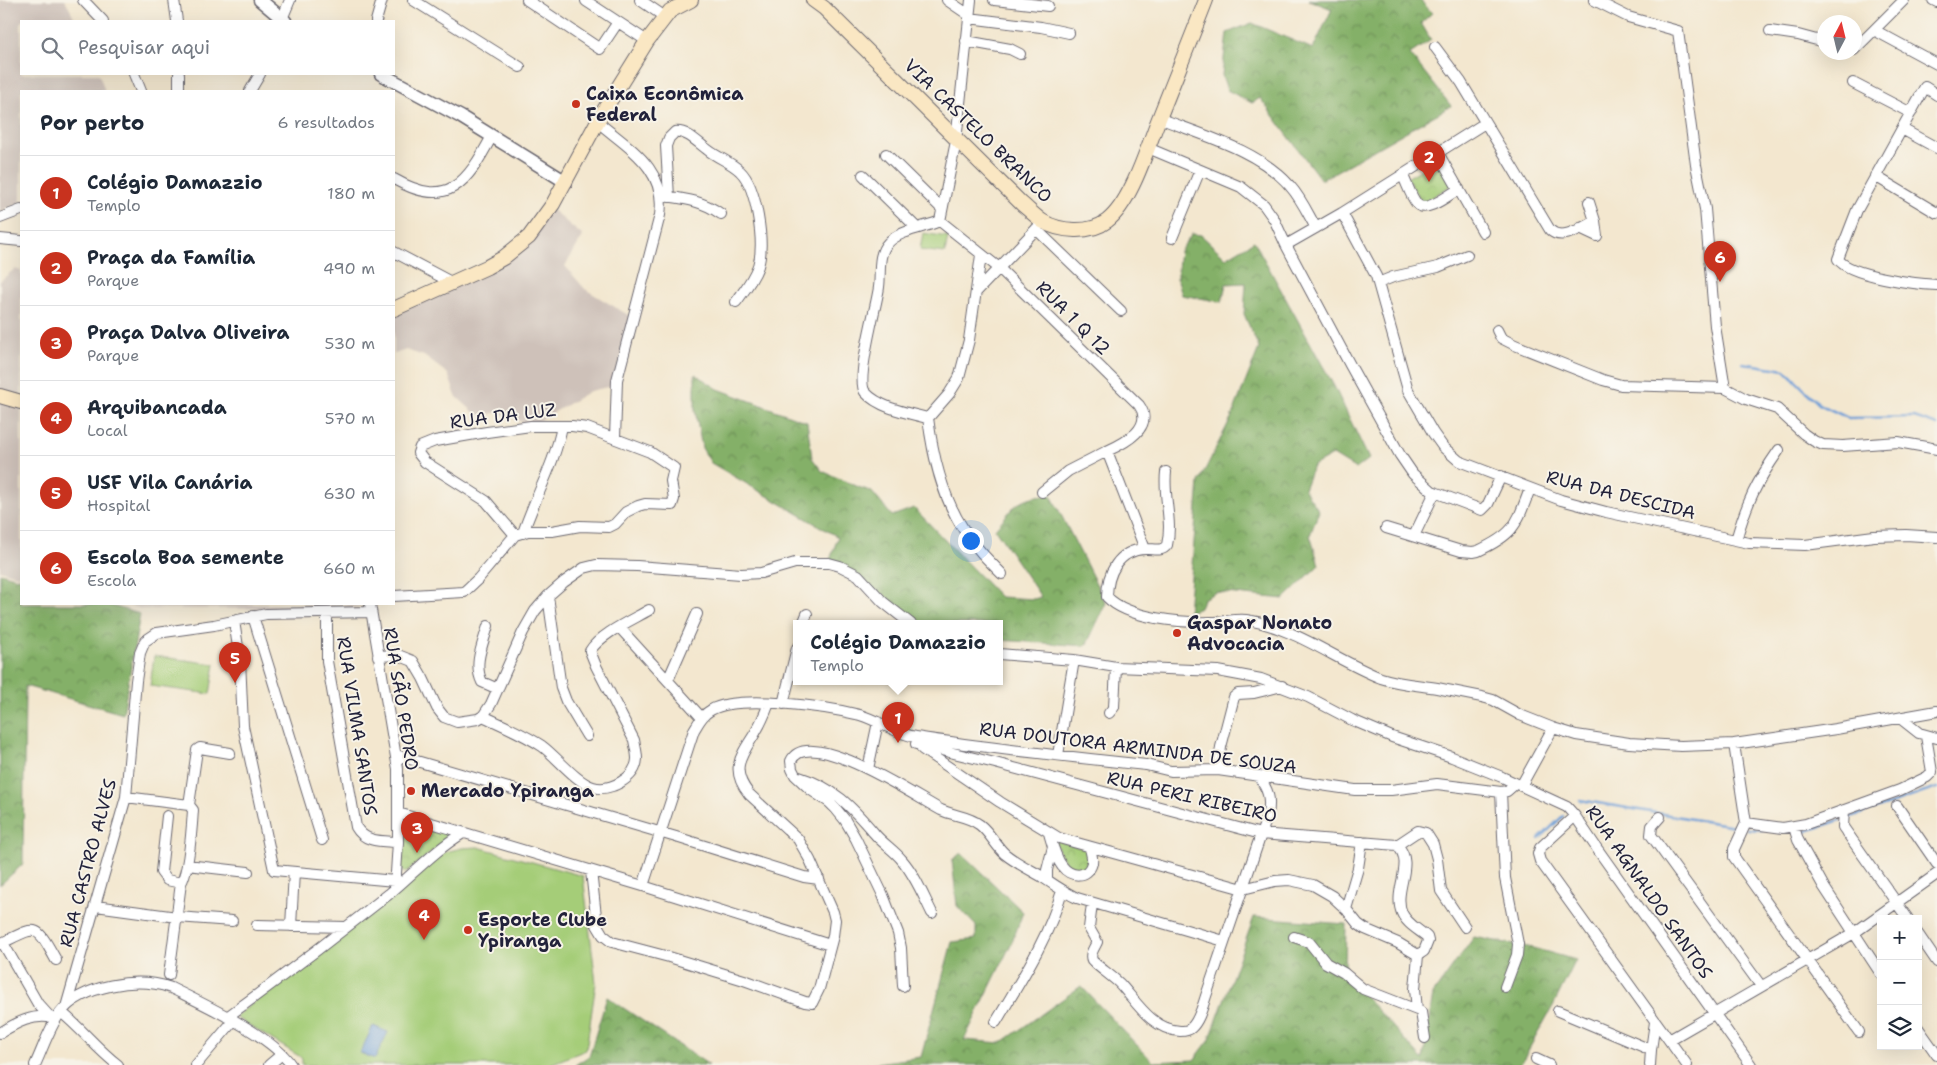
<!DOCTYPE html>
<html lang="pt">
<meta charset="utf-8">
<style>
:root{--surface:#fff;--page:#f2f2f3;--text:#1f2937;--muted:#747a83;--line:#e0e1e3;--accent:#c8321e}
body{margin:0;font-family:"Shantell Sans",sans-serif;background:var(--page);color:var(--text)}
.controls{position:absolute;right:15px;bottom:15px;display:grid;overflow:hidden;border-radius:0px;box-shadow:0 5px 20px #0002}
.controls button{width:45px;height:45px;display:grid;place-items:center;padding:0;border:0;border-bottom:1px solid var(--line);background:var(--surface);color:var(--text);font:25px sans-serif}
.compass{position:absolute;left:1817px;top:15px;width:45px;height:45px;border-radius:50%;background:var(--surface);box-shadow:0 5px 20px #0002;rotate:7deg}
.you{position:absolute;left:970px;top:540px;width:18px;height:18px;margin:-12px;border:4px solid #fff;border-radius:50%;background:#1a73e8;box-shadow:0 0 0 8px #1a73e833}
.badge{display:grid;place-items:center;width:32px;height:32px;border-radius:50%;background:var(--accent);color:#fff;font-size:16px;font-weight:700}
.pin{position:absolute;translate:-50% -41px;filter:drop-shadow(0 1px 2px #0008)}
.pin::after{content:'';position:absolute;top:26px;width:18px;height:15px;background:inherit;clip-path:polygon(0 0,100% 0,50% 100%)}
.popup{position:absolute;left:793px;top:620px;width:210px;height:65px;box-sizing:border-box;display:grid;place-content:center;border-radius:0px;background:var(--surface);filter:drop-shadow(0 1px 4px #0005);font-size:16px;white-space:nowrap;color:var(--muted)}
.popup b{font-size:19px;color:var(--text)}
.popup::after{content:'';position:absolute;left:50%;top:100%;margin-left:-10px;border:10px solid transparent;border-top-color:var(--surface)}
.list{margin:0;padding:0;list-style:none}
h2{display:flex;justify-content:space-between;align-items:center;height:65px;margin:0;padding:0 20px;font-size:21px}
h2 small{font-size:16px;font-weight:400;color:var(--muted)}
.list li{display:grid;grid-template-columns:32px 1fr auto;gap:15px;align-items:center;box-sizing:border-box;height:75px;padding:0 20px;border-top:1px solid var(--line)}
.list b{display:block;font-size:19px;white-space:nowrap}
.list p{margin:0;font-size:16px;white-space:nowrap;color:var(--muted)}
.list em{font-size:16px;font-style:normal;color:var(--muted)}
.icon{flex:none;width:28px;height:28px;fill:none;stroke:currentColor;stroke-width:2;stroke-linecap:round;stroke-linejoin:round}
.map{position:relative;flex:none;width:1937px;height:1065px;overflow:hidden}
.search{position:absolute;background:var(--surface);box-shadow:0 5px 20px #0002;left:20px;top:20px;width:375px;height:55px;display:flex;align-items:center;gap:12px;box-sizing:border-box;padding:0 18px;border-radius:0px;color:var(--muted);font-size:19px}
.panel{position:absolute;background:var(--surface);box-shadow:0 5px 20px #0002;left:20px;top:90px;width:375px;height:515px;border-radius:0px}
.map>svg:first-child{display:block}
.industrial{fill:#cec1b9}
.grass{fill:#a5cd78;stroke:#64785a}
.forest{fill:url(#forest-crowns);stroke:#536952}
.park{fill:url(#park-crowns);stroke:#64785a}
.water{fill:#6d9ed7;stroke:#486089}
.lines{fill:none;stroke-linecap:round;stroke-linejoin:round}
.stream{stroke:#6d9ed7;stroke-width:2.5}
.minor-casing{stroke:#6b676f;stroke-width:12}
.tertiary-casing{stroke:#6b676f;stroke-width:15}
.secondary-casing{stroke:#6b676f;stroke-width:16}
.minor{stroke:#fff;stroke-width:10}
.tertiary{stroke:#fff;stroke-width:12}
.secondary{stroke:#fae7c3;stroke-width:14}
.poi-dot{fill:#c8321e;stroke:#f7f3e8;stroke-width:2}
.labels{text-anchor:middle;stroke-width:4;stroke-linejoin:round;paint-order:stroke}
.poi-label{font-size:18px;font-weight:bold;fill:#22223b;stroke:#f7f3e8;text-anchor:start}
.street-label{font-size:18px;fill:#22223b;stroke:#f7f3e8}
</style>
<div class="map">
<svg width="1937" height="1065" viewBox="0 0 1937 1065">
<defs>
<pattern id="forest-crowns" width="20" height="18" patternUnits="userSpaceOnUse" patternTransform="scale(1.25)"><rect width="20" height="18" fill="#84b068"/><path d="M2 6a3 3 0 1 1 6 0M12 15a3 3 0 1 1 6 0" fill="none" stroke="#6c8f57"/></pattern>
<pattern id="park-crowns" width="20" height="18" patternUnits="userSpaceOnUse" patternTransform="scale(1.25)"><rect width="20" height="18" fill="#a5cd78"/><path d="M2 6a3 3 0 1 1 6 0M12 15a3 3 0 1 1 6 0" fill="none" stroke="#8eb069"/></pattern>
</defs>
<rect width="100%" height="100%" fill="#f7f3e8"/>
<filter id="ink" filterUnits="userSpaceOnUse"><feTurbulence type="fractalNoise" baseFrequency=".02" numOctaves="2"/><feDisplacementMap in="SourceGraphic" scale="10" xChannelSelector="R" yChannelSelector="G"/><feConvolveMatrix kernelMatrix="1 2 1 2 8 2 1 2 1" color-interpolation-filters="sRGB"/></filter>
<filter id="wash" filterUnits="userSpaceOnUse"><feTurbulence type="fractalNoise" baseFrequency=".0096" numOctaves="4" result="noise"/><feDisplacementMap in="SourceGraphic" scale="20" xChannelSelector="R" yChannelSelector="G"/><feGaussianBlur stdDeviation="1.12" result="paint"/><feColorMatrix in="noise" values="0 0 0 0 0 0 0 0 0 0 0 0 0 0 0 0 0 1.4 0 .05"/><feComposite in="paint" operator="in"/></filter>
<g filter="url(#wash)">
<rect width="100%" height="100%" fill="#f3e7cf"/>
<path class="industrial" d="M 0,0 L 65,0 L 76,21 L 21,21 L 21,74 L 99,74 L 105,91 L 21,91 L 21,202 L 0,211 Z
M 550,208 L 583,236 L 565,266 L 585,289 L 633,318 L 612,386 L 590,391 L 531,426 L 499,412 L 478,416 L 456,396 L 448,374 L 424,356 L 406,350 L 394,354 L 394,310 L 503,258 Z
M 15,269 L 21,271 L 21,576 L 0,570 L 0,281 Z
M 123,604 L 360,604 L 361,608 L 143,609 Z"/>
<path class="grass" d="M 923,233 L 948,237 L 945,253 L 920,250 Z
M 154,656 L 215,664 L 210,694 L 150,686 Z
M 478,847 L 583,876 L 596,983 L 586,1050 L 548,1065 L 302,1065 L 302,1059 L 299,1056 L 235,1017 L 445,852 L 462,848 Z"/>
<path class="forest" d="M 1309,0 L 1420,0 L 1432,13 L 1421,23 L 1431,40 L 1410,54 L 1451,106 L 1321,180 L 1260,98 L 1252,103 L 1227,90 L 1222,75 L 1227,33 L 1252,23 L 1313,49 L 1332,9 Z
M 1192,234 L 1201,235 L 1226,258 L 1254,241 L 1334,386 L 1369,459 L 1356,469 L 1333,455 L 1313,466 L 1304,489 L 1319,511 L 1310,535 L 1319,565 L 1284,599 L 1216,592 L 1203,599 L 1200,608 L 1188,612 L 1199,482 L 1231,418 L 1259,348 L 1244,314 L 1246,283 L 1226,284 L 1222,302 L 1182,295 L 1177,278 L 1180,251 Z
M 695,374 L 718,389 L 807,422 L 812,458 L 822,471 L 861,488 L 871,491 L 892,516 L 914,508 L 1000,597 L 1034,599 L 1041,597 L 995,529 C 1014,507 1019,495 1051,495 L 1106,603 L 1086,646 L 999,640 L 999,624 L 919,624 L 883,602 L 858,575 L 829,563 L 838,537 L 711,463 L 702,448 L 695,410 Z
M 0,573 L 21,579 L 21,604 L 105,604 L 140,614 L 123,714 L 25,686 L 23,864 L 0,885 Z
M 961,853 L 1023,912 L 1013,940 L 964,1040 L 1001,1043 L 1081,986 L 1153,1062 L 1194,1060 L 1210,1039 L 1254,917 L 1346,924 L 1345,974 L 1423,1060 L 1433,994 L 1474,937 L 1533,948 L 1576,960 L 1553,1006 L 1520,1065 L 861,1065 L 921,1057 L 952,942 L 976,939 L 976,926 L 957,906 L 952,860 Z
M 607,997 L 709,1065 L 575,1065 L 589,1056 Z"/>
<path class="park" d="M 1436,160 L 1452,185 L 1422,203 L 1407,178 Z
M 412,823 L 445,833 L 448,839 L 405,873 L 400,867 L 406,826 Z
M 1053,839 L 1087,850 L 1089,856 L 1084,872 L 1069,870 Z"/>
<path class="water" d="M 373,1026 L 388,1032 L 375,1059 L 360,1053 Z"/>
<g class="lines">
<path class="stream" d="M 1743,363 L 1785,370 L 1819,404 L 1848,418 L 1914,417 L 1937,425
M 1580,800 L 1734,826
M 1848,818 L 1937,788
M 1748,829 L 1764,830
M 1801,833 L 1840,820
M 1539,839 L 1563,816"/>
</g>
</g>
<g filter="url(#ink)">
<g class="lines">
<g class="minor-casing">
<path id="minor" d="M 83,0 L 103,21
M 174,0 L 177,21
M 413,0 L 520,67
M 527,0 L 600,49 L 618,22
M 640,0 L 665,17
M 947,0 L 969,15
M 994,0 L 1048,6
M 1594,0 L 1628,17 L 1678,31 L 1696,165 L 1705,209 L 1715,326 L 1725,388
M 1933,0 L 1937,2
M 586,1 L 647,41
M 969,18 L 1041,27 L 1069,33
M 282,19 L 290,0
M 376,21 L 382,0
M 1874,30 L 1937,64
M 1770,31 L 1798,35 L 1824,42
M 966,41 L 1010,49 L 1020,54
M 1435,47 L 1461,82 L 1550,230 C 1562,242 1582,227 1595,221
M 1854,50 L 1904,0
M 134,74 L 141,91
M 1853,83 L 1911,113
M 179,87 L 179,74
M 250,91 L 260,74
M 1937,95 L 1925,87 L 1857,210 L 1838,259 C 1849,276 1917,284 1937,285
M 1159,118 C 1202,135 1259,150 1290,186 C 1301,198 1308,214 1316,228
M 598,122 C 628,148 667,168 660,215 L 617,380 L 615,438
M 1902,129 L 1937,148
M 1148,148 L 1241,187 L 1264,205 L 1274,219 L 1286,245 L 1350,365 L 1400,455 L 1413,474 L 1432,491 L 1482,510 L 1488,504 L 1501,476
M 1438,153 L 1483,232
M 886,154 L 941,208
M 863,175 L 917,228
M 1403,176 C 1407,184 1411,197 1417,204 C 1426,214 1450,194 1459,189
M 1875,176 L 1937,213
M 394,179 C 448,210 467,183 492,136
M 665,196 C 686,199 703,201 721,214
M 669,197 L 666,146 L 669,138 L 675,132 C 687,130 699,144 708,150 C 718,158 731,162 740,171 C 757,187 765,244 758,266 C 753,280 744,291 736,302
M 1342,213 L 1376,276 L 1408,390 L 1433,433 L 1443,447 L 1459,461 L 1561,500 L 1606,512 L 1749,543 L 1805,545 L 1874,536 L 1906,535 L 1937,537
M 0,218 L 21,210
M 940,221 C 926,227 898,231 888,243 C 877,254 881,273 879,287 C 877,305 855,379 865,392 C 879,408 908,413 928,418 L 949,394 L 959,378 L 969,340 L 981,255
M 940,221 L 999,268 L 1139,405 C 1155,427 1125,443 1107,451 L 1145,549
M 940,221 L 956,141 L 971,0
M 1580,228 L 1597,236 L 1595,221 L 1589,202
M 1036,229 L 1121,311
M 1172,238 L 1200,170
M 0,239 L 21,241
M 1286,245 L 1342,213 L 1485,123
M 394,252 L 451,282
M 1378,283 L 1393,277 L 1438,267 L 1467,255
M 977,291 L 1041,224
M 1497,330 L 1501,338 L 1515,345 L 1603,380 L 1621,385 L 1725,388 L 1746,399 L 1777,409 L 1804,434 L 1814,441 L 1823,445 L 1843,446 L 1898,442 L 1937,449
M 928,418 C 933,457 942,497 964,530 C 975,547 988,560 1002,574
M 1166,472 C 1163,497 1173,521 1167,545 C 1161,553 1153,548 1145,549 C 1118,550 1107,574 1107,597 C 1128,619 1183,623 1212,622 C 1223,622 1234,619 1246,620 C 1293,626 1337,661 1381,678 C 1399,684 1418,685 1437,688 C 1452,691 1467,694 1482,697 L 1493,700 L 1520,715 L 1553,728 L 1576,735 L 1629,743 L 1681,746 L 1734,744 L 1836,729 L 1937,711
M 1042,492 L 1068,471 L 1107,451
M 1386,528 L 1461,551 L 1473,552 L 1478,551 C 1516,533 1516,525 1530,489
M 523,533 C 535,497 555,463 562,426
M 1414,536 L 1435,492
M 1736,540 C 1747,502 1756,483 1779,450
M 394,596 L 464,592 L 478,579 L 515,535 L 528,531 L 552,531 L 580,526 L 609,527 L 615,524 L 626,512 L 638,506 L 645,504 L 672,505 L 674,499 L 671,481 L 674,468 L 650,452 L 587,428 L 572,426 L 531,426 L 487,432 L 435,441 L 420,447 L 418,453 L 425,462 L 486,501 L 515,535
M 548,596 L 561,688 L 566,701 L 587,736
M 370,604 L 398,769 L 398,842 L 395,888
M 327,613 L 327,661 L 356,827 C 365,843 382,841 398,842
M 253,616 L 322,840
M 234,621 L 240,660 L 243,726 L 274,870 L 395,881
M 803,624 L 807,614
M 488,626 C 483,644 473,664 482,682 L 498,689
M 619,627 L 701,717
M 999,654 L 1074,660 L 1116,667 L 1218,671 L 1261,679 L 1308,697 L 1352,720 L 1392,737 L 1452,757 L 1502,777 L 1567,807 L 1575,816 L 1598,850 L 1751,1065
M 378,656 L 398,655 L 413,661 L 423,678 L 437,708 L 444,717 L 457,722 L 478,719 L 483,716 L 491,704 L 523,632 L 535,611 L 548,596 L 564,582 L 584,568 L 596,565 L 637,566 L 741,574 L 761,573 L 795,563 L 829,563 L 840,566 L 858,575 L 883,602 L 911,624
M 668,680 L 697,614
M 783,704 L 797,648
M 1109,713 L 1114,707 L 1116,667
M 483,716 C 502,725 524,734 542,746 C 557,757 576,782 593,787 C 610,792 636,778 637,759 C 637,752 635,746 634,740 L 596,666 L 590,651 C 600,634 632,620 649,610
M 1900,718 L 1919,733 L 1937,738
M 1926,736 L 1932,772
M 916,744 L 995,763 L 1261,834 L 1397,845 C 1416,864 1392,890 1402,913 C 1406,923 1419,930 1427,937 L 1428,941 L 1424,951 L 1418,955
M 1734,744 L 1746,823
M 922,749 L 1000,802 L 1059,838 L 1243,889 L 1275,881 L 1289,880 L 1313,885 L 1332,896 L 1346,909 L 1358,924 L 1365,929 L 1398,943 L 1418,955
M 396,755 L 676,837 L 804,877 L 819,879
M 1058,755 L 1074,660
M 868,769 L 878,722
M 1218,770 L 1221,747 L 1234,697 L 1238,694 L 1254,693 L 1282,686
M 799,777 C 834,788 851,806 874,833 C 882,843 894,850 902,860 C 915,875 923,895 932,913
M 1521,786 L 1553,728
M 1501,792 L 1505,878 L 1518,944 L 1517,955 L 1505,987
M 126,797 L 189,805 L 193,810 C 192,826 189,871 181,883 L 169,975
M 189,805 L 197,750 L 200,748 L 230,753
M 1897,806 L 1937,864
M 1844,810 L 1843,827 L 1908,919
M 398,813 L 643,886 L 830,945
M 167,816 L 161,872 L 167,880 L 181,883
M 1575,816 L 1540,848 L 1538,854 L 1540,861 L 1687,1065
M 1660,817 L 1652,826 L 1651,835 L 1761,986
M 1746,823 L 1734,849 L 1734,857 L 1859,1032
M 1746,823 L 1783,828 L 1806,824 L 1900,790 L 1927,777 L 1932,772
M 1794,827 L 1798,840 L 1824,887 L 1881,974
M 1049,833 C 1052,844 1055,857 1062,866 C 1070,877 1088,879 1092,863 C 1093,858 1091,853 1090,848
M 1397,845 L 1418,831 L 1426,833 L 1433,844 L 1437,859 L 1441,891 L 1465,927
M 187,865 L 248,872
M 591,871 L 597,925 L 603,935 L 612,942 L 669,957 L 744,980 L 805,1002 L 812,1003 L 819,989 L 833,936 L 835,920 L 833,912 L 810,860 L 798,839 L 749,794 C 730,770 740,757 754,735 C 760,725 765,714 769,703
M 1047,880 L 1047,870 L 1053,847
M 643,886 L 694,730 C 699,722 702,715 711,710 C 739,694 828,707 860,715 C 880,721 896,734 916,737 C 992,749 1069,757 1146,765 L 1171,771 L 1218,770 L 1355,790 L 1391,790 L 1437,784 L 1501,792 L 1507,791 L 1515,784
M 1092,904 L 1089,928 L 1097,942 C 1095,947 1089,954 1092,960 C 1093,963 1116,979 1121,985 C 1137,1003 1153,1030 1180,1031 C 1184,1031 1188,1031 1191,1028 C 1200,1020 1203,1004 1207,993 L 1268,814 C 1271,798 1268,789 1258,776
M 96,906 L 177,917 L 232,921
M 1346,909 L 1358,868 L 1362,842
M 257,925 L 346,927
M 291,926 L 294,872
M 1918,934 L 1937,962
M 1294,937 L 1309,942 L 1326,963 L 1344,973 L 1363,989 L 1417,1010
M 3,943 L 38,1004 L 50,1017
M 0,944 C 37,926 35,922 56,960
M 1418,955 L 1415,989 L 1417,1010 L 1421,1012 L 1425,1038
M 903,986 L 901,948 L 898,933 L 883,895 L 856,839 L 845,820 L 836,809 L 829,802 L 811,790 L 795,775 L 792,769 L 791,761 C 808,724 918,798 941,810 C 954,816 969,816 980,825 C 990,833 996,846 1005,854 C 1016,863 1029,869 1041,876 C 1053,884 1064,892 1077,898 L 1224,941
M 66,1007 L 126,797 L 136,681 L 140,653 L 145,641 L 157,633 L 214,625 L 266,614 L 371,612
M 1558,1011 L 1651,1050 L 1655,1022
M 61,1012 C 82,1029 97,1049 118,1065
M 227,1017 C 282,977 336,936 389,894 C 414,873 435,850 463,833
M 996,1022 C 1021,980 1048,939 1062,891
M 1918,1028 L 1937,1055
M 0,1033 C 16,1023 34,1013 53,1018
M 1669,1040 L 1854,933 L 1937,874
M 1536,1059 L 1549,1065
M 35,1065 C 43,1048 49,1028 60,1013 C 82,985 138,976 171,988 C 203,1004 271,1035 291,1065
M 196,1065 L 234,1020
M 269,1065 L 282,1054
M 1650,1065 L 1651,1050"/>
</g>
<g class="tertiary-casing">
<path id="tertiary" d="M 260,0 L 285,21
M 381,74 L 461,117 L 566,182"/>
</g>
<g class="secondary-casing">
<path id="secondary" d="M 813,0 L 824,8 L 1022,204 C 1028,209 1035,216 1042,221 C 1060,232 1090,234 1107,221 C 1132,202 1148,145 1160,116 C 1175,78 1191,39 1206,0
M 394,309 L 487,267 L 503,258 L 529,237 L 553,204 L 601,115 L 647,41 L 670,11 L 691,0
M 0,396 L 21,402"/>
</g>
<use href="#minor" class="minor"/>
<use href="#tertiary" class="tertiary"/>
<use href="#secondary" class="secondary"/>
</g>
</g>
<g class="poi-dot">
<circle cx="576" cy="104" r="5"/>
<circle cx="1177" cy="633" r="5"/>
<circle cx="411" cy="791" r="5"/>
<circle cx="468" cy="930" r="5"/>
</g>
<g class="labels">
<g class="poi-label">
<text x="586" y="100">Caixa Econômica<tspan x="586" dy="21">Federal</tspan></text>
<text x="1187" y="629">Gaspar Nonato<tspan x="1187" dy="21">Advocacia</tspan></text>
<text x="421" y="797">Mercado Ypiranga</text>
<text x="478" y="926">Esporte Clube<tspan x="478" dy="21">Ypiranga</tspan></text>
</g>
<g class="street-label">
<text transform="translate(978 131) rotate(44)" y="6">VIA CASTELO BRANCO</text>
<text transform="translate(1073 318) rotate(45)" y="6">RUA 1 Q 12</text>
<text transform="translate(503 416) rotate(-7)" y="6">RUA DA LUZ</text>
<text transform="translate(1621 495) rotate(14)" y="6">RUA DA DESCIDA</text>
<text transform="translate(401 699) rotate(81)" y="6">RUA SÃO PEDRO</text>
<text transform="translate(357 726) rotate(81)" y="6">RUA VILMA SANTOS</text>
<text transform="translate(1138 748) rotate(7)" y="6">RUA DOUTORA ARMINDA DE SOUZA</text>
<text transform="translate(1192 797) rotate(13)" y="6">RUA PERI RIBEIRO</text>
<text transform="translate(88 863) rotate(-75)" y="6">RUA CASTRO ALVES</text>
<text transform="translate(1649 892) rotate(55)" y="6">RUA AGNALDO SANTOS</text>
</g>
</g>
</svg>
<div class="controls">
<button>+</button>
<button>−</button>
<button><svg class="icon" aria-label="layers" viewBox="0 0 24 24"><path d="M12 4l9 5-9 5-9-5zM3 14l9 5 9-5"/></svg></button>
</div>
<svg class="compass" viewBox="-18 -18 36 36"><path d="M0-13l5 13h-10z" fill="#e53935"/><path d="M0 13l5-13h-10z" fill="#747a83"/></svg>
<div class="you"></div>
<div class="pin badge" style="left:898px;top:743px">1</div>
<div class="popup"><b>Colégio Damazzio</b>Templo</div>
<div class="pin badge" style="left:1429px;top:182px">2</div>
<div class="pin badge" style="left:417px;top:853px">3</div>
<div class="pin badge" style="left:424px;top:940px">4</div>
<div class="pin badge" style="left:235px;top:683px">5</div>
<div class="pin badge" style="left:1720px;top:282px">6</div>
<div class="search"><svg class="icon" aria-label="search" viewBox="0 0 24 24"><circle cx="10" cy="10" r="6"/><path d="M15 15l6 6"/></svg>Pesquisar aqui</div>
<section class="panel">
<h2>Por perto<small>6 resultados</small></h2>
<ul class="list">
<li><span class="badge">1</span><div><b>Colégio Damazzio</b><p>Templo</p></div><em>180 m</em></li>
<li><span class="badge">2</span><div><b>Praça da Família</b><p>Parque</p></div><em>490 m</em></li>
<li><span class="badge">3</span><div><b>Praça Dalva Oliveira</b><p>Parque</p></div><em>530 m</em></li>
<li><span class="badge">4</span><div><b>Arquibancada</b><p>Local</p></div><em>570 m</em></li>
<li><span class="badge">5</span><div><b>USF Vila Canária</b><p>Hospital</p></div><em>630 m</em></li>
<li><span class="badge">6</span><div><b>Escola Boa semente</b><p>Escola</p></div><em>660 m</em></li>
</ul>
</section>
</div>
